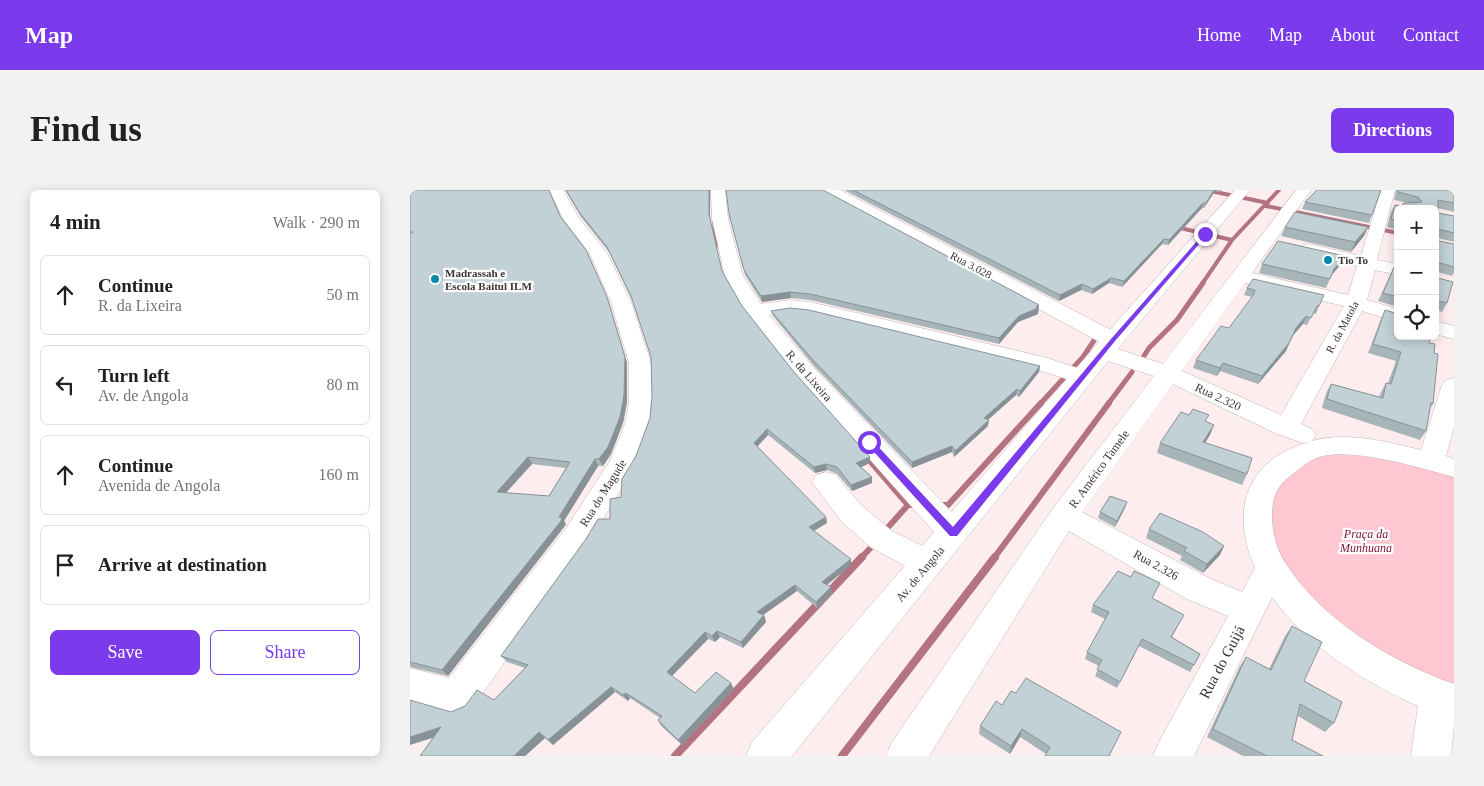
<!DOCTYPE html>
<meta charset="utf-8">
<style>
:root{--surface:#fff;--page:#f2f2f2;--text:#202124;--muted:#757577;--line:#e0e0e0;--accent:#7c3aed}
body{margin:0;font-family:"Times New Roman",serif;background:var(--page);color:var(--text)}
.controls{position:absolute;right:15px;top:15px;display:grid;overflow:hidden;border-radius:8px;box-shadow:0 2px 12px #0003}
.controls button{width:45px;height:45px;display:grid;place-items:center;padding:0;border:0;border-bottom:1px solid var(--line);background:var(--surface);color:var(--text);font:25px sans-serif}
.stop{position:absolute;width:15px;height:15px;margin:-11px;border:4px solid #7c3aed;border-radius:50%;background:#fff}
.stop.end{background:#7c3aed;border-color:#fff;box-shadow:0 1px 5px #0008}
.list{margin:0;padding:0;list-style:none}
h2{display:flex;justify-content:space-between;align-items:center;height:65px;margin:0;padding:0 20px;font-size:21px}
h2 small{font-size:16px;font-weight:400;color:var(--muted)}
.list li{display:grid;grid-template-columns:32px 1fr auto;gap:15px;align-items:center;box-sizing:border-box;height:80px;margin:0 10px 10px;padding:0 10px;border:1px solid var(--line);border-radius:8px}
.list b{display:block;font-size:19px;white-space:nowrap}
.list p{margin:0;font-size:16px;white-space:nowrap;color:var(--muted)}
.list em{font-size:16px;font-style:normal;color:var(--muted)}
.actions{display:flex;gap:10px;padding:15px 20px}
.actions a{flex:1;padding:11px 0;border:1px solid var(--accent);border-radius:8px;text-align:center;font-size:18px;color:var(--accent)}
.actions .main{background:var(--accent);color:#fff}
.icon{flex:none;width:28px;height:28px;fill:none;stroke:currentColor;stroke-width:2;stroke-linecap:round;stroke-linejoin:round}
.map{position:relative;flex:none;width:1044px;height:566px;overflow:hidden;border-radius:8px}
header{display:flex;align-items:center;gap:30px;box-sizing:border-box;height:70px;padding:0 25px;background:var(--accent);color:#fff}
header strong{font-size:24px}
nav{display:flex;gap:28px;margin-inline-start:auto;font-size:18px}
.intro{display:flex;align-items:center;justify-content:space-between;box-sizing:border-box;height:120px;padding:0 30px}
h1{margin:0;font-size:35px}
.button{padding:12px 22px;border-radius:8px;background:var(--accent);color:#fff;font-size:18px;font-weight:700}
main{display:flex;gap:30px;padding:0 30px}
aside{flex:1;background:var(--surface);border-radius:8px;box-shadow:0 2px 12px #0003}
.map>svg:first-child{display:block}
.green{fill:#ffc7d1}
.lines{fill:none;stroke-linecap:round;stroke-linejoin:round}
.stream-far3{stroke:#b47380;stroke-width:4}
.stream-far2{stroke:#b47380;stroke-width:5}
.stream-far1{stroke:#b47380;stroke-width:6}
.stream{stroke:#b47380;stroke-width:8}
.minor-casing{stroke:#c5b5b8;stroke-width:1}
.major-casing{stroke:#c5b5b8;stroke-width:1}
.minor{fill:#fff;fill-rule:evenodd}
.major{fill:#fff;fill-rule:evenodd}
.wall{fill:#a7b4b8;fill-rule:evenodd}
.shaded-wall{fill:#889296}
.building{fill:#c2d1d6;stroke:#889296;fill-rule:evenodd}
.route{fill:#7c3aed}
.poi-dot{fill:#0889ab;stroke:#fefefe;stroke-width:2}
.labels{text-anchor:middle;stroke-width:4.5;stroke-linejoin:round;paint-order:stroke}
.far-poi-label{font-size:11px;font-weight:bold;fill:#3a3435;stroke:#fefefe;text-anchor:start}
.far-street-label{font-size:11px;fill:#3a3435;stroke:#fefefe}
.street-label{font-size:12px;fill:#3a3435;stroke:#fefefe}
.park-label{font-size:12px;font-style:italic;fill:#7f1239;stroke:#fefefe}
.near-street-label{font-size:15px;fill:#3a3435;stroke:#fefefe}
</style>
<header>
<strong>Map</strong>
<nav><a>Home</a><a>Map</a><a>About</a><a>Contact</a></nav>
</header>
<div class="intro"><h1>Find us</h1><a class="button">Directions</a></div>
<main>
<aside>
<h2>4 min<small>Walk · 290 m</small></h2>
<ul class="list">
<li><svg class="icon" aria-label="ahead" viewBox="0 0 24 24"><path d="M12 20V5M6 11l6-6 6 6"/></svg><div><b>Continue</b><p>R. da Lixeira</p></div><em>50 m</em></li>
<li><svg class="icon" aria-label="left" viewBox="0 0 24 24"><path d="M17 20v-9H6M10 6l-5 5 5 5"/></svg><div><b>Turn left</b><p>Av. de Angola</p></div><em>80 m</em></li>
<li><svg class="icon" aria-label="ahead" viewBox="0 0 24 24"><path d="M12 20V5M6 11l6-6 6 6"/></svg><div><b>Continue</b><p>Avenida de Angola</p></div><em>160 m</em></li>
<li><svg class="icon" aria-label="arrive" viewBox="0 0 24 24"><path d="M6 21V4h12l-3 4 3 4H6"/></svg><div><b>Arrive at destination</b></div></li>
</ul>
<div class="actions"><a class="main">Save</a><a>Share</a></div>
</aside>
<div class="map">
<svg width="1044" height="566" viewBox="0 0 1044 566">
<rect width="100%" height="100%" fill="#fdedef"/>
<path class="green" d="M 921,259 L 1044,282 L 1044,504 L 974,474 L 868,378 L 854,313 L 865,289 Z"/>
<g class="lines">
<path class="stream-far3" d="M 796,0 L 858,13
M 856,16 L 988,43
M 304,31 L 306,56
M 766,37 L 822,50
M 792,94 L 822,50 L 869,0"/>
<path class="stream-far2" d="M 732,169 L 739,158 L 767,130 L 793,93
M 630,214 L 673,167 L 689,143
M 698,214 L 722,182"/>
<path class="stream-far1" d="M 455,265 L 498,315
M 527,315 L 538,315 L 631,213
M 472,344 L 498,315 L 507,315
M 451,368 L 466,352
M 584,368 L 699,213"/>
<path class="stream" d="M 265,566 L 452,367
M 432,566 L 585,367"/>
<g class="minor-casing">
<path id="minor" d="M 139,0 L 153,0 L 169,28 L 197,63 L 221,112 L 241,173 L 243,212 L 241,234 L 227,272 L 178,354 L 60,521 L 47,526 L 0,512 L 0,478 L 39,488 L 156,338 L 200,271 L 215,234 L 219,212 L 219,173 L 201,112 L 180,64 L 154,30 Z
M 301,0 L 315,0 L 318,29 L 333,86 L 351,114 L 381,110 L 400,112 L 634,167 L 680,182 L 684,187 L 680,192 L 672,194 L 619,177 L 400,124 L 381,122 L 359,125 L 403,177 L 554,335 L 558,343 L 554,351 L 543,355 L 532,351 L 387,187 L 335,121 L 315,86 L 302,29 Z
M 412,0 L 430,0 L 711,145 L 714,150 L 711,155 L 703,156 L 695,155 L 414,3 Z
M 886,0 L 901,0 L 842,83 L 938,105 L 947,76 L 893,63 L 890,59 L 893,55 L 899,54 L 951,66 L 971,0 L 985,0 L 967,70 L 988,74 L 988,85 L 965,80 L 957,110 L 988,119 L 988,132 L 952,121 L 891,234 L 902,239 L 906,245 L 902,251 C 937,241 977,252 1011,260 L 1032,195 L 1036,190 L 1044,188 L 1044,237 L 1036,266 L 1044,269 L 1044,287 C 1012,278 945,258 913,266 C 902,268 893,276 884,283 C 873,291 865,299 863,313 C 860,331 864,355 874,371 C 911,430 980,471 1044,494 L 1044,536 L 1041,566 L 1001,566 L 1008,516 C 954,492 897,456 862,407 L 784,566 L 743,566 L 749,552 L 818,426 L 777,409 L 659,341 L 519,566 L 476,566 L 482,552 L 644,317 L 744,186 L 686,167 L 683,162 L 686,157 L 694,155 L 702,157 L 753,174 ZM 835,93 L 934,116 L 871,225 L 772,181 ZM 763,194 L 867,244 L 893,253 L 899,252 C 835,270 820,321 845,378 L 832,402 L 801,389 L 672,322 Z
M 1025,131 L 1044,136 L 1044,149 L 1025,144 Z
M 416,282 L 426,285 L 451,315 L 482,341 L 529,364 L 534,373 L 529,382 L 518,386 L 507,382 L 460,357 L 431,331 L 402,292 L 406,285 Z"/>
</g>
<g class="major-casing">
<path id="major" d="M 825,0 L 840,0 L 711,155 L 382,566 L 336,566 L 342,552 L 695,145 Z"/>
</g>
<use href="#minor" class="minor"/>
<use href="#major" class="major"/>
</g>
<path class="wall" d="M 0,0 L 150,26 L 199,113 L 217,173 L 217,212 L 213,233 L 201,264 L 193,276 L 188,276 L 154,331 L 156,334 L 154,337 L 38,486 L 0,477 ZM 122,274 L 156,278 L 139,306 L 96,303 Z
M 155,0 L 300,0 L 300,29 L 312,81 L 332,116 L 384,182 L 460,273 L 451,277 L 462,287 L 462,293 L 442,301 L 427,284 L 417,280 L 405,283 L 358,245 L 347,257 L 416,327 L 417,333 L 404,341 L 441,375 L 417,395 L 422,404 L 407,418 L 387,401 L 353,425 L 354,425 L 356,432 L 333,458 L 310,447 L 305,452 L 298,449 L 262,486 L 285,503 L 324,499 L 272,555 L 251,536 L 248,530 L 250,528 L 220,508 L 218,511 L 205,502 L 143,555 L 135,548 L 115,566 L 10,566 L 41,522 L 84,510 L 115,478 L 97,472 L 91,466 L 200,329 L 211,307 L 240,228 L 242,206 L 241,167 L 222,110 L 199,62 L 171,27 Z
M 434,0 L 812,0 L 809,2 L 805,1 L 794,18 L 792,18 L 758,55 L 752,54 L 712,97 L 699,93 L 682,104 L 671,100 L 649,111 Z
M 986,0 L 1044,0 L 1044,22 L 1028,18 L 1028,23 L 1044,26 L 1044,52 L 1028,48 L 1028,51 L 1044,54 L 1044,83 L 1042,86 L 1028,82 L 1028,88 L 1037,113 L 1032,122 L 1027,120 L 1025,19 L 988,19 L 988,40 L 977,37 L 981,22 L 985,15 L 991,16 L 999,13 L 984,10 Z
M 895,12 L 962,25 L 959,33 L 892,19 Z
M 319,24 L 629,115 L 628,124 L 608,132 L 589,154 L 400,110 L 381,108 L 352,112 L 335,85 Z
M 875,37 L 958,37 L 954,46 L 941,62 L 871,46 Z
M 852,74 L 931,74 L 921,86 L 916,98 L 849,83 Z
M 984,77 L 988,78 L 988,117 L 968,111 Z
M 837,98 L 909,116 L 906,124 L 903,123 L 897,135 L 893,134 L 883,146 L 876,161 L 848,194 L 810,181 L 807,186 L 783,178 L 786,170 L 819,138 L 842,107 L 834,105 Z
M 975,120 L 1019,153 L 1024,163 L 1023,214 L 1020,218 L 1016,241 L 1010,250 L 912,218 L 916,203 L 921,194 L 969,207 L 971,202 L 976,193 L 978,193 L 986,171 L 958,163 L 971,129 Z
M 361,121 L 630,176 L 629,182 L 609,207 L 606,205 L 578,230 L 578,236 L 544,267 L 542,262 L 502,278 L 404,176 L 363,126 Z
M 797,232 L 800,245 L 795,252 L 837,284 L 832,295 L 747,263 L 750,253 Z
M 715,318 L 705,337 L 688,328 L 690,322 Z
M 739,339 L 810,365 L 793,383 L 770,370 L 772,366 L 736,348 Z
M 743,409 L 770,432 L 762,447 L 790,464 L 780,482 L 729,456 L 707,498 L 685,486 L 689,476 L 675,469 L 677,462 L 695,429 L 681,422 L 683,415 Z
M 882,436 L 894,491 L 924,533 L 915,542 L 888,526 L 882,550 L 913,566 L 833,566 L 797,547 L 830,476 L 836,467 L 859,479 L 875,446 Z
M 606,503 L 711,542 L 636,564 L 610,547 L 600,564 L 569,544 L 570,536 Z"/>
<path class="shaded-wall" d="M 299,0 L 300,0 L 300,29 L 299,24 Z
M 804,0 L 806,0 L 805,1 L 794,18 L 796,13 Z
M 793,13 L 792,18 L 758,55 L 759,50 Z
M 958,37 L 954,46 L 941,62 L 945,52 Z
M 754,49 L 752,54 L 712,97 L 714,91 Z
M 935,66 L 931,74 L 920,87 L 924,79 Z
M 701,88 L 699,93 L 682,104 L 683,99 Z
M 672,94 L 671,100 L 649,111 L 650,105 Z
M 380,102 L 381,108 L 352,112 L 351,106 Z
M 197,107 L 217,173 L 217,212 L 213,233 L 201,264 L 193,276 L 189,269 Z
M 629,115 L 628,124 L 608,132 L 589,154 L 589,148 L 609,126 Z
M 896,126 L 893,134 L 882,146 L 886,138 Z
M 879,153 L 876,161 L 848,194 L 852,186 Z
M 813,173 L 810,181 L 807,186 L 810,178 Z
M 630,176 L 629,182 L 609,207 L 610,201 Z
M 607,199 L 606,205 L 573,234 L 574,228 Z
M 579,230 L 578,236 L 544,267 L 545,261 Z
M 804,235 L 800,245 L 789,262 L 793,252 Z
M 357,239 L 358,245 L 345,259 L 344,253 Z
M 542,256 L 542,262 L 502,278 L 502,272 Z
M 118,267 L 122,274 L 91,308 L 87,302 Z
M 460,267 L 460,273 L 447,279 L 446,273 Z
M 185,269 L 188,276 L 154,331 L 156,334 L 154,337 L 38,486 L 32,480 L 149,327 Z
M 416,274 L 417,280 L 405,283 L 404,277 Z
M 462,287 L 462,293 L 442,301 L 441,295 Z
M 717,312 L 715,318 L 705,337 L 707,331 Z
M 416,327 L 417,333 L 400,343 L 399,337 Z
M 814,356 L 810,365 L 793,383 L 797,374 Z
M 441,369 L 441,375 L 413,398 L 412,392 Z
M 385,395 L 387,401 L 349,428 L 347,422 Z
M 421,397 L 422,404 L 407,418 L 406,412 Z
M 354,425 L 356,432 L 333,458 L 331,452 Z
M 307,441 L 310,447 L 305,452 L 302,446 Z
M 295,442 L 298,449 L 260,488 L 257,482 Z
M 321,493 L 324,499 L 272,555 L 268,550 Z
M 201,497 L 205,502 L 143,555 L 138,550 Z
M 216,503 L 220,508 L 218,511 L 213,505 Z
M 31,537 L 38,543 L 0,555 L 0,547 Z
M 612,539 L 610,547 L 600,564 L 601,556 Z
M 129,542 L 135,548 L 115,566 L 104,566 Z"/>
<path class="building" d="M 0,0 L 139,0 L 150,26 L 176,60 L 197,107 L 215,167 L 214,206 L 210,227 L 198,257 L 189,269 L 185,269 L 149,327 L 152,328 L 151,331 L 32,480 L 0,472 L 0,44 L 3,42 L 0,42 ZM 118,267 L 160,272 L 139,306 L 87,302 Z
M 156,0 L 299,0 L 299,24 L 312,81 L 332,116 L 384,182 L 460,267 L 446,273 L 462,287 L 441,295 L 427,277 L 416,274 L 404,277 L 357,239 L 344,253 L 416,327 L 399,337 L 441,369 L 412,392 L 421,397 L 406,412 L 385,395 L 347,422 L 354,425 L 331,452 L 307,441 L 302,446 L 295,442 L 257,482 L 285,503 L 306,482 L 321,493 L 268,550 L 248,530 L 252,526 L 216,503 L 213,505 L 201,497 L 138,550 L 129,542 L 104,566 L 10,566 L 31,537 L 0,547 L 0,510 L 41,522 L 55,516 L 67,500 L 84,510 L 118,475 L 91,466 L 176,349 L 188,329 L 200,329 L 200,309 L 211,307 L 212,289 L 226,266 L 240,228 L 242,206 L 241,167 L 221,106 L 197,57 L 169,22 Z
M 316,0 L 413,0 L 629,115 L 626,117 L 628,118 L 609,126 L 589,148 L 400,104 L 380,102 L 351,106 L 334,80 L 319,24 Z
M 443,0 L 804,0 L 796,13 L 793,13 L 759,50 L 754,49 L 714,91 L 701,88 L 683,99 L 672,94 L 650,105 Z
M 907,0 L 971,0 L 962,25 L 895,12 Z
M 989,0 L 1044,0 L 1044,13 L 1028,10 L 1028,23 L 1044,26 L 1044,43 L 1028,39 L 1028,51 L 1044,54 L 1044,77 L 1030,73 L 1028,75 L 1028,88 L 1043,92 L 1037,113 L 1029,111 L 1025,128 L 1025,19 L 988,19 L 988,31 L 981,29 L 985,15 L 991,16 L 994,13 L 1012,12 L 1008,7 L 988,2 Z
M 885,22 L 958,37 L 945,52 L 875,37 Z
M 868,51 L 935,66 L 924,79 L 920,89 L 852,74 Z
M 984,77 L 988,78 L 988,107 L 973,103 Z
M 843,89 L 914,105 L 909,116 L 907,116 L 901,128 L 896,126 L 886,138 L 879,153 L 852,186 L 813,173 L 810,178 L 786,170 L 811,136 L 819,138 L 844,104 L 845,100 L 837,98 Z
M 380,118 L 399,120 L 630,176 L 610,201 L 607,199 L 574,228 L 579,230 L 545,261 L 542,256 L 502,272 L 403,170 L 361,121 Z
M 975,120 L 988,124 L 988,146 L 1021,146 L 1019,153 L 1025,154 L 1024,163 L 1028,164 L 1023,214 L 1021,213 L 1016,241 L 917,209 L 921,194 L 973,208 L 976,193 L 981,194 L 991,162 L 963,154 Z
M 783,219 L 799,225 L 795,231 L 804,235 L 793,252 L 842,268 L 837,284 L 750,253 L 771,222 L 779,225 Z
M 700,306 L 717,312 L 707,331 L 690,322 Z
M 750,323 L 793,342 L 814,356 L 797,374 L 774,361 L 777,358 L 739,339 Z
M 708,381 L 721,387 L 724,381 L 750,393 L 742,408 L 774,425 L 761,447 L 790,464 L 784,475 L 732,449 L 710,492 L 687,479 L 692,470 L 677,462 L 699,422 L 683,415 Z
M 882,436 L 912,452 L 894,491 L 932,512 L 924,533 L 890,514 L 882,550 L 913,566 L 857,566 L 803,539 L 836,467 L 861,480 Z
M 616,488 L 711,542 L 699,566 L 635,566 L 640,557 L 612,539 L 601,556 L 570,536 L 586,511 L 592,515 L 601,501 L 606,503 Z"/>
<path class="route" d="M 795,42 L 797,45 L 705,151 L 547,346 L 540,346 L 455,252 L 462,250 L 543,337 L 701,149 Z"/>
<g class="poi-dot">
<circle cx="918" cy="70" r="5"/>
<circle cx="25" cy="89" r="5"/>
</g>
<g class="labels">
<g class="far-poi-label">
<text x="928" y="74">Tio To</text>
<text x="35" y="87">Madrassah e<tspan x="35" dy="13">Escola Baitul ILM</tspan></text>
</g>
<g class="far-street-label">
<text transform="translate(561 75) rotate(28)" y="4">Rua 3.028</text>
<text transform="translate(932 137) rotate(-62)" y="4">R. da Matola</text>
</g>
<g class="street-label">
<text transform="translate(399 186) rotate(49)" y="4">R. da Lixeira</text>
<text transform="translate(808 207) rotate(25)" y="4">Rua 2.320</text>
<text transform="translate(689 279) rotate(-54)" y="4">R. Américo Tamele</text>
<text transform="translate(193 303) rotate(-58)" y="4">Rua do Magude</text>
<text transform="translate(746 375) rotate(29)" y="4">Rua 2.326</text>
<text transform="translate(510 384) rotate(-50)" y="4">Av. de Angola</text>
</g>
<g class="park-label">
<text x="956" y="348">Praça da<tspan x="956" dy="14">Munhuana</tspan></text>
</g>
<g class="near-street-label">
<text transform="translate(812 472) rotate(-62)" y="5">Rua do Guijá</text>
</g>
</g>
</svg>
<div class="controls">
<button>+</button>
<button>−</button>
<button><svg class="icon" aria-label="locate" viewBox="0 0 24 24"><circle cx="12" cy="12" r="6"/><path d="M12 2v4M12 18v4M2 12h4M18 12h4"/></svg></button>
</div>
<div class="stop" style="left:459px;top:252px"></div>
<div class="stop end" style="left:795px;top:44px"></div>
</div>
</main>
